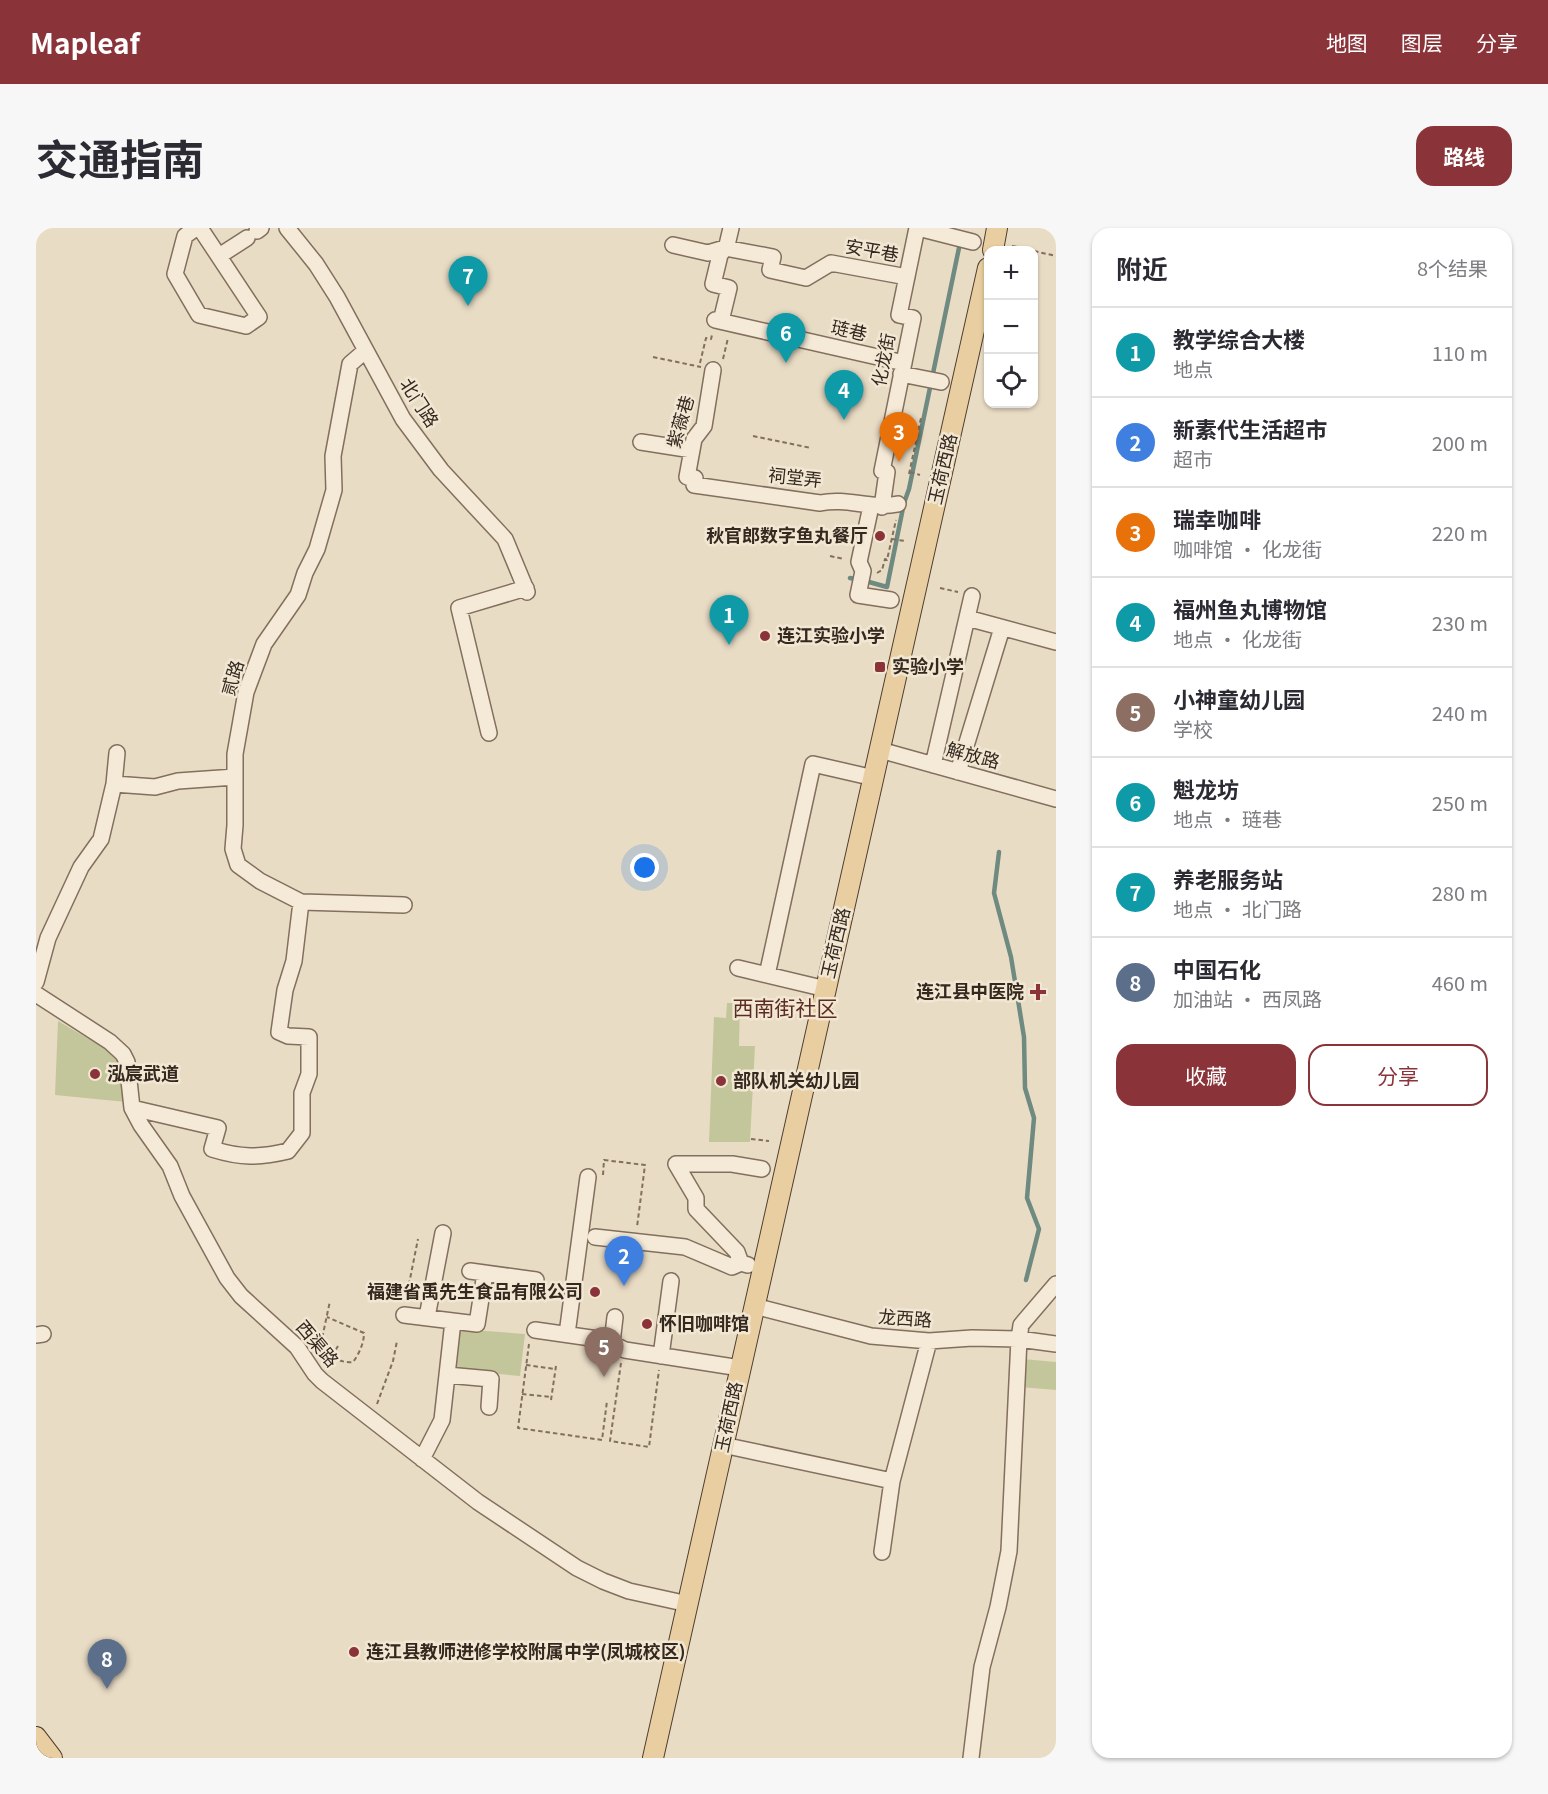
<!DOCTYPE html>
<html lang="zh">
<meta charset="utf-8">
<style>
:root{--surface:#fff;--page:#f7f7f7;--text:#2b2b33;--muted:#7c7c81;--line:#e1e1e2;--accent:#8a3339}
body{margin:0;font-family:Georgia,"Noto Sans SC",serif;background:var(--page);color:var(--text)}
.controls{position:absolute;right:18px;top:18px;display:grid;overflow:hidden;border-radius:12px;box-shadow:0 2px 4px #0004}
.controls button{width:54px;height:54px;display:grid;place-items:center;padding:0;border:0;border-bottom:2px solid var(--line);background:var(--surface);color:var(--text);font:30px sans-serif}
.you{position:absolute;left:609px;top:640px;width:21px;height:21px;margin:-15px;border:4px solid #fff;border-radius:50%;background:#1a73e8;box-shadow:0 0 0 9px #1a73e833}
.badge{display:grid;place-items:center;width:39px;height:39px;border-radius:50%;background:var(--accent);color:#fff;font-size:20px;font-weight:700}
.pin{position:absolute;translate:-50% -50px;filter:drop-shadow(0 2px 3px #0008)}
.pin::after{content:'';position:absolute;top:32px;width:21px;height:18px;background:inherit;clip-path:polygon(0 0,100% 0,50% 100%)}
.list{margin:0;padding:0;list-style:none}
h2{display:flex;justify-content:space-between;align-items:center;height:78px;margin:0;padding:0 24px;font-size:26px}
h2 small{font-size:20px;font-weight:400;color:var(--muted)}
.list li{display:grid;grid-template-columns:39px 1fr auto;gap:18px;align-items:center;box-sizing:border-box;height:90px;padding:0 24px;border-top:2px solid var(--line)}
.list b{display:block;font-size:22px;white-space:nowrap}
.list p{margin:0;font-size:20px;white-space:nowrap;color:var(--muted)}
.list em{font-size:20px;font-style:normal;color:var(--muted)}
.actions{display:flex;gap:12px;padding:18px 24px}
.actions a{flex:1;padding:14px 0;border:2px solid var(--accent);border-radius:18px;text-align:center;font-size:21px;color:var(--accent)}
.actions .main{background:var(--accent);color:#fff}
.icon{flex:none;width:33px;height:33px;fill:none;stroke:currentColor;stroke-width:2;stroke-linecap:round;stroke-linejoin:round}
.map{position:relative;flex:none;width:1020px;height:1530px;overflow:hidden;border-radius:18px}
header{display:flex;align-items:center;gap:36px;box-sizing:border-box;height:84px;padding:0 30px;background:var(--accent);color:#fff}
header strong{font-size:28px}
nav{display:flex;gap:33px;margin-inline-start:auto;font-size:21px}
.intro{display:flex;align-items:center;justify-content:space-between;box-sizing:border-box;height:144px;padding:0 36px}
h1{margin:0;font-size:42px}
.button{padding:15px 27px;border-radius:18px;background:var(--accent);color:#fff;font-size:21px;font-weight:700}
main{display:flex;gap:36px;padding:0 36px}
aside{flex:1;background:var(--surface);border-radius:18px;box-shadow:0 2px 4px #0004}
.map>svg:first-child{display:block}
.green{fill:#c3c69a}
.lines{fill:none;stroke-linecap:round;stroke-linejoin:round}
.stream{stroke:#6e8a81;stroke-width:4.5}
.minor-casing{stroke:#826f5d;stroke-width:18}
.major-casing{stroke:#503e31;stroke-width:22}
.path{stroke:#826f5d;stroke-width:2;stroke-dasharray:4.5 3;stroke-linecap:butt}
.minor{stroke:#f5ead7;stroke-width:15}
.major{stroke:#e8cea0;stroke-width:20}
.poi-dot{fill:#8a3339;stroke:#f1e7d3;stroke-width:2}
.labels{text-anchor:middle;stroke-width:5;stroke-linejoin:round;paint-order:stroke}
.street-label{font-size:18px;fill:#34281f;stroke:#f1e7d3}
.poi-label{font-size:18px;font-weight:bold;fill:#34281f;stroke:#f1e7d3;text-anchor:start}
.quarter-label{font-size:21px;fill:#5c2c23;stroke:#f1e7d3}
</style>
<header>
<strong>Mapleaf</strong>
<nav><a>地图</a><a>图层</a><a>分享</a></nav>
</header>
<div class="intro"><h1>交通指南</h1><a class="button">路线</a></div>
<main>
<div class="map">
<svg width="1020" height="1530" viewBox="0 0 1020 1530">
<rect width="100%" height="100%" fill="#e9dcc5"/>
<path class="green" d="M 691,775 L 704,775 L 703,818 L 719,818 L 714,914 L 673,914 L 678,789 L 690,790 Z
M 22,793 L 84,829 L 90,874 L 19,867 Z
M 424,1101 L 489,1106 L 484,1148 L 420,1142 Z
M 987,1131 L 1020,1134 L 1020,1162 L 984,1159 Z"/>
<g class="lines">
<path class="stream" d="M 814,350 L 833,354 L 851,359 L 868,275 L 873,261 L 924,15
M 963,624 L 958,665 L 975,729 L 988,809 L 989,860 L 998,890 L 991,970 L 1003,1001 L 990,1052"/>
<g class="minor-casing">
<path id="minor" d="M 160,0 L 149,8 L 139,46 L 163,87 L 210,98 L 223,89 L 164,0
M 251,0 L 280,36 L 301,69 L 367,191 L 405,242 L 469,311 L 491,364
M 882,0 L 937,14
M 221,3 L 225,0
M 637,17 L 672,25 L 689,20 L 737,29 L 734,42 L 770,50 L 795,35 L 871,49
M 183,28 L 211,10
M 679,92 L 868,135
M 685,93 L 693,60 L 677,56 L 684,27 L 691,17 L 695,0
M 329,123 L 314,136 L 297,228 L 298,262 L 281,321 L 269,345 L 262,367 L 228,416 L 210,464 L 199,526 L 199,597 L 197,621 L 202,637 L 224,653 L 265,674 L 368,677
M 677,142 L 668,198 L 658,211 L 651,249 L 659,250 L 658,257 L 784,275 C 812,269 834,282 862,276
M 865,146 L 905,154
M 605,214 L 656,222
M 835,278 L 823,334 L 827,343 L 822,367 L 855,372
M 846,279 L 851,244 L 846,243 L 877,90 L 863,87 L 881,0
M 931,390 L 1020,414
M 453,505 L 423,380 L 490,360
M 844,522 L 1020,571
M 897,537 L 936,368
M 922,544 L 966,400
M 78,556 L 119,559 L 142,553 L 199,549
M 702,740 L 790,761
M 731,747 L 777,536 L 838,550
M 0,754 L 12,710 L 45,639 L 65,611 L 78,556 L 81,525
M 0,766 L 74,814 L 87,826 L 91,834 L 96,880 L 105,897 L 134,938 L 146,968 L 191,1050 L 205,1068 L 261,1119 L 279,1146 L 286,1153 L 442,1274 L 541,1340 L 567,1353 L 593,1363 L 652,1376
M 96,880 L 182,900 L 176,921 C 205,930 223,930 252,923 L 266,905 L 266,865 L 273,846 L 273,809 L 252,808 L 243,804 L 249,762 L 258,733 L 265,674
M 559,1009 L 649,1019 L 696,1039 L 705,1035 L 712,1037
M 705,1035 L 701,1024 L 660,981 L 660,970 L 640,936 L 696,936 L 726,941
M 434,1043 L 500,1052
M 718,1078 L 835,1108 L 893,1113 L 936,1110 L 983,1111 L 1020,1116
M 368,1087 L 441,1096 L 449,1045
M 391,1089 L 407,1005
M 499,1102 L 569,1112 L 589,1122 L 704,1140
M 531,1106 L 552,949
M 0,1107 L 7,1106
M 576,1115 L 579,1089
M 625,1128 L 635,1053
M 411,1147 L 455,1151 L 453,1179
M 687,1217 L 856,1253
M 386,1231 L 406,1192 L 417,1093
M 846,1324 L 856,1253 L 893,1113
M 935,1530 L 946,1439 L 962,1379 L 973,1323 L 983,1111 L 985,1097 L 1020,1056"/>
</g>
<g class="major-casing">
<path id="major" d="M 957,22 L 961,0
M 0,1509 L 16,1530
M 617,1530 L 952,40"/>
</g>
<path class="path" d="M 976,18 L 997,22
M 998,23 L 1020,28
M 617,129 L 665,139
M 687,131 L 692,110
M 664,135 L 670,110 L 675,111 L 676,107
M 717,208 L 775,220
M 874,244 L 884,247
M 873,246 L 885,190
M 856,311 L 869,313
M 794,328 L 808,331
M 841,345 L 846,342 L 849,331 L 851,332 L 860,292
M 904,360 L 922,364
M 715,911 L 733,913
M 567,947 L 568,932 L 609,937 L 601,999
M 378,1072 L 370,1071 L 382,1011
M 286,1109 C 291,1124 300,1136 317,1134 C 323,1126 328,1115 328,1105 L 291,1089
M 493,1116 L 482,1200 L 566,1212 L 571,1173
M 281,1123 L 284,1120 L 294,1073
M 296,1128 L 302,1118
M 585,1135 L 574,1213 L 613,1219 L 623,1142
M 490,1137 L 519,1141
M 486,1166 L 515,1169
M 515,1172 L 520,1138
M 341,1176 L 357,1133 L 361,1113"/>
<use href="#minor" class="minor"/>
<use href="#major" class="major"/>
</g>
<g class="poi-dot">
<circle cx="844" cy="308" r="6"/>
<circle cx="729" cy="408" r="6"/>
<rect x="838" y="433" width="12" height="12" rx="3"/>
<path d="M999 755h6v6h6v6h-6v6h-6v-6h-6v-6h6z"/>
<circle cx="59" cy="846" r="6"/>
<circle cx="685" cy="853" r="6"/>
<circle cx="559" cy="1064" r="6"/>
<circle cx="611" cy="1096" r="6"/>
<circle cx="318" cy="1424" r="6"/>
</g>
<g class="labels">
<g class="street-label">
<text transform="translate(836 23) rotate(10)" y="6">安平巷</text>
<text transform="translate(813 103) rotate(13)" y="6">琏巷</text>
<text transform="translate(848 132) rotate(-79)" y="6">化龙街</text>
<text transform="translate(383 175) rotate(57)" y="6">北门路</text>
<text transform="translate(645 194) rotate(-74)" y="6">紫薇巷</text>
<text transform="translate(907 241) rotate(-77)" y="6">玉荷西路</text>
<text transform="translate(759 250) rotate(6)" y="6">祠堂弄</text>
<text transform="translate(197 450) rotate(-73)" y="6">贰路</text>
<text transform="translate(937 528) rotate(15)" y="6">解放路</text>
<text transform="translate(800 715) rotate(-77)" y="6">玉荷西路</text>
<text transform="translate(869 1091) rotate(4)" y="6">龙西路</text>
<text transform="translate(281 1116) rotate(50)" y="6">西渠路</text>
<text transform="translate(693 1189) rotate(-78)" y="6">玉荷西路</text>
</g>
<g class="poi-label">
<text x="832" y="314" text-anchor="end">秋官郎数字鱼丸餐厅</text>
<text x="741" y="414">连江实验小学</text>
<text x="856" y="445">实验小学</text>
<text x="988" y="770" text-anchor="end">连江县中医院</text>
<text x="71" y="852">泓宸武道</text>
<text x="697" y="859">部队机关幼儿园</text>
<text x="547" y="1070" text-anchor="end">福建省禹先生食品有限公司</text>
<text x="623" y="1102">怀旧咖啡馆</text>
<text x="330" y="1430">连江县教师进修学校附属中学(凤城校区)</text>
</g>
<g class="quarter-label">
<text x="749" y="788">西南街社区</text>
</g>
</g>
</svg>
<div class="controls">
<button>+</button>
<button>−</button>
<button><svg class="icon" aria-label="locate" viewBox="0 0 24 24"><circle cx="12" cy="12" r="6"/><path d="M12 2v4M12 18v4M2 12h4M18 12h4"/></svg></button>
</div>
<div class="you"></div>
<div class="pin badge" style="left:693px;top:417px;background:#0f9aa8">1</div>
<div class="pin badge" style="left:588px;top:1058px;background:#3f7fe0">2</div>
<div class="pin badge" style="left:863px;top:234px;background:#e8710a">3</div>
<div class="pin badge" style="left:808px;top:192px;background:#0f9aa8">4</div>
<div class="pin badge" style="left:568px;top:1149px;background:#8d6e63">5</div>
<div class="pin badge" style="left:750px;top:135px;background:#0f9aa8">6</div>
<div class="pin badge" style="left:432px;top:78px;background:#0f9aa8">7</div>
<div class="pin badge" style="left:71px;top:1461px;background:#5c6f8a">8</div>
</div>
<aside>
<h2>附近<small>8个结果</small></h2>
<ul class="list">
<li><span class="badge" style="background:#0f9aa8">1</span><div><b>教学综合大楼</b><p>地点</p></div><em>110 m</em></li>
<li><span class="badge" style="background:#3f7fe0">2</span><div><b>新素代生活超市</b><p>超市</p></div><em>200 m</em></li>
<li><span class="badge" style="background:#e8710a">3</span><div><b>瑞幸咖啡</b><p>咖啡馆 · 化龙街</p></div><em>220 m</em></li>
<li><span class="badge" style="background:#0f9aa8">4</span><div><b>福州鱼丸博物馆</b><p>地点 · 化龙街</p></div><em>230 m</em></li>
<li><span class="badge" style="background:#8d6e63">5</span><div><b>小神童幼儿园</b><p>学校</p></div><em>240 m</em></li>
<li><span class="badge" style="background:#0f9aa8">6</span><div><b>魁龙坊</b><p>地点 · 琏巷</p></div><em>250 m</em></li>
<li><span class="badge" style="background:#0f9aa8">7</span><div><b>养老服务站</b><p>地点 · 北门路</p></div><em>280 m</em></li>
<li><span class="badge" style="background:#5c6f8a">8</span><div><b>中国石化</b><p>加油站 · 西凤路</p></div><em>460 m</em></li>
</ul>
<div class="actions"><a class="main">收藏</a><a>分享</a></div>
</aside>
</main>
